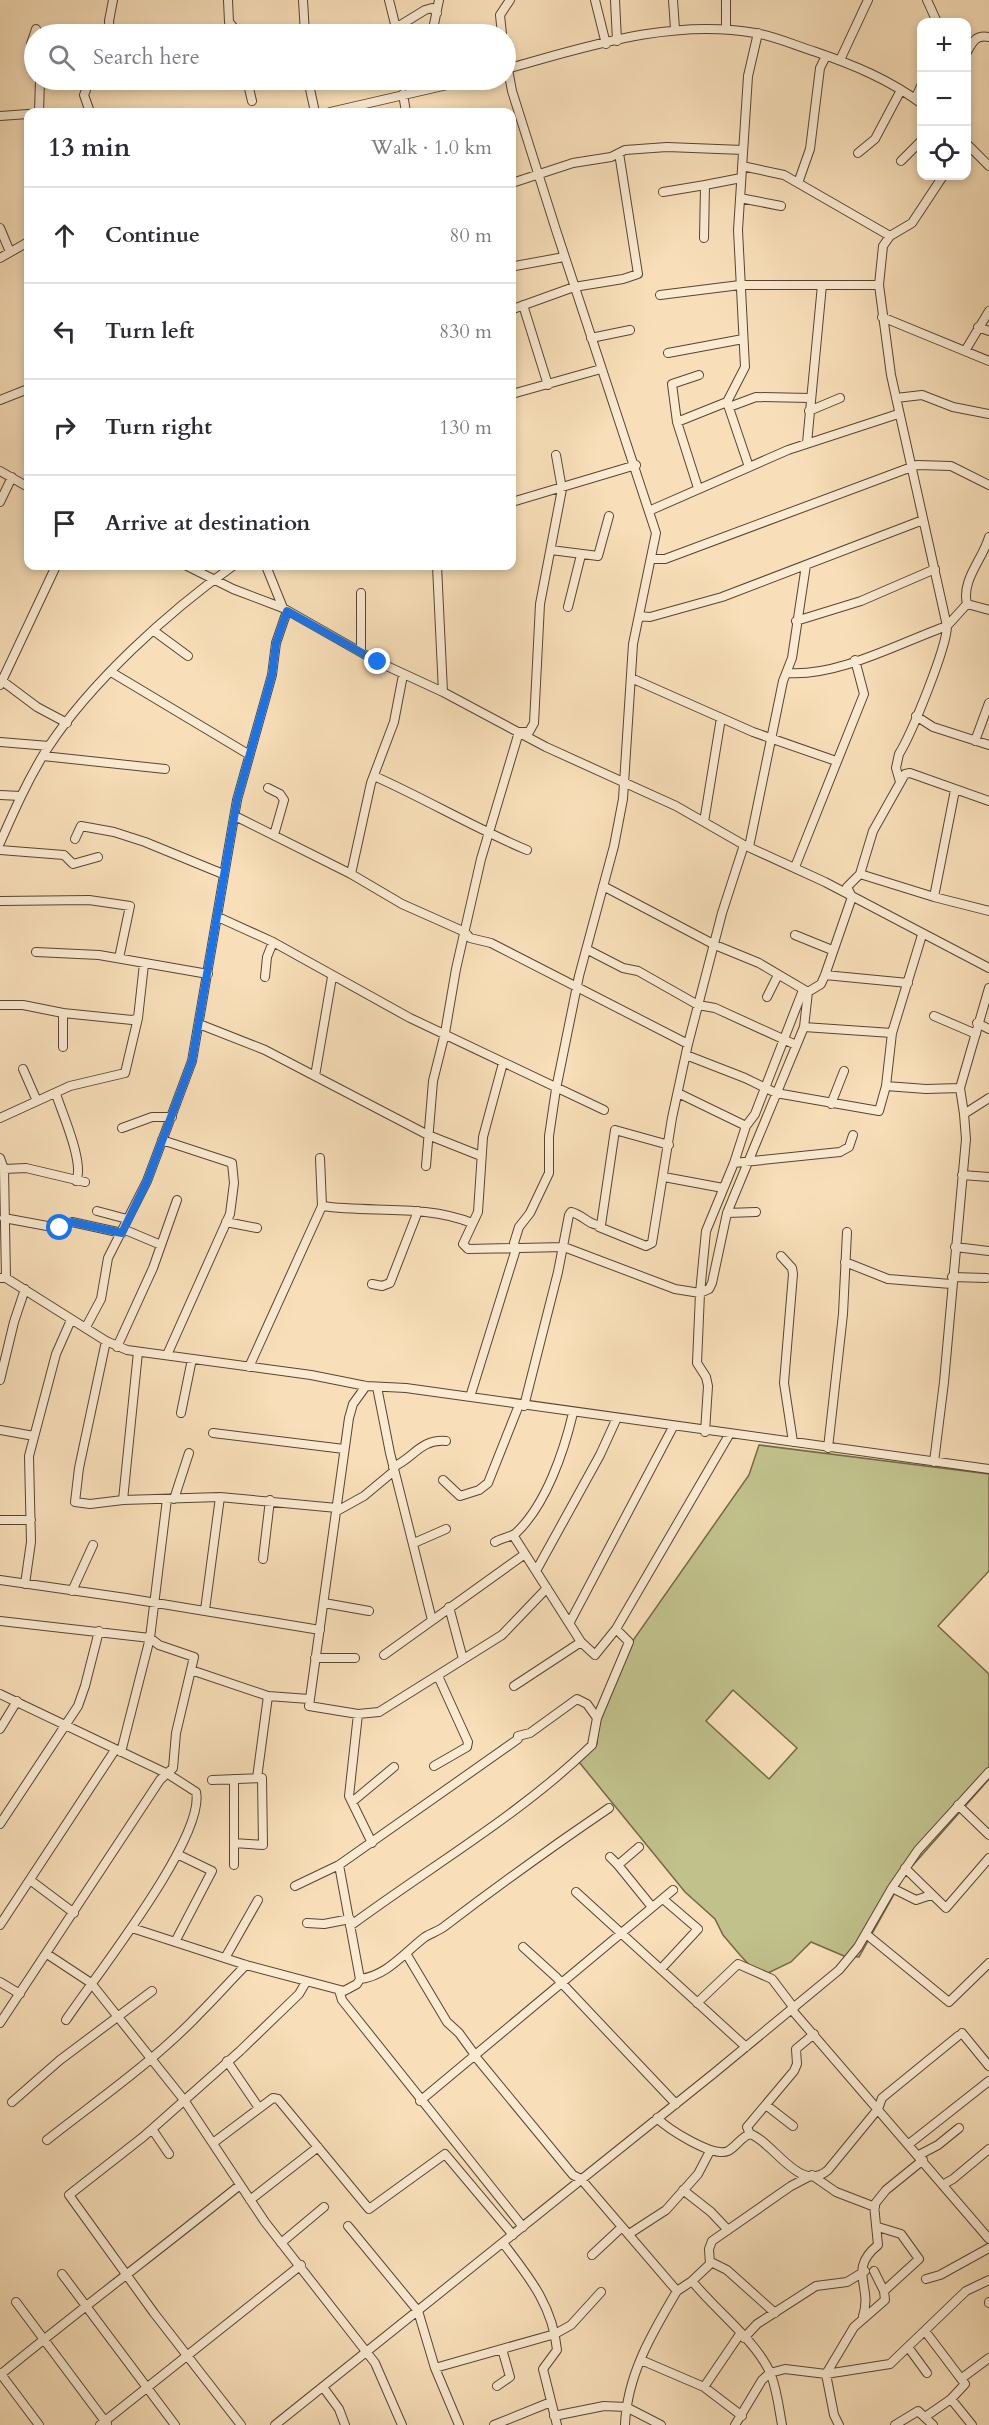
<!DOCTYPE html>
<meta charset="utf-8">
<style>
:root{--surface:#fff;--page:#f2f2f3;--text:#2b2b33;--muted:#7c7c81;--line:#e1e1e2}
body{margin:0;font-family:Cardo,serif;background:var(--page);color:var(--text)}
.controls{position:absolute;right:18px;top:18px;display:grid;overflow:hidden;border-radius:12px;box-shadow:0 3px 9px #0003}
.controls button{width:54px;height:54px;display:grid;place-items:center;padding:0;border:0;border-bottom:2px solid var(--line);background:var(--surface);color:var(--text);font:30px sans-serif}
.stop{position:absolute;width:18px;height:18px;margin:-14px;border:4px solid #1a73e8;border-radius:50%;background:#fff}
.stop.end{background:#1a73e8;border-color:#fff;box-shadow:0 2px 6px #0008}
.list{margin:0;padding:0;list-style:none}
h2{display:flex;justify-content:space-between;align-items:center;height:78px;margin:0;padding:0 24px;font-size:26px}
h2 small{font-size:20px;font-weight:400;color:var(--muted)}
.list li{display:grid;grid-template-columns:39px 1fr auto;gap:18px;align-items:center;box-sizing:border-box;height:96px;padding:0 24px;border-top:2px solid var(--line)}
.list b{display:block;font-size:22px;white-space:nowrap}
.list em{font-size:20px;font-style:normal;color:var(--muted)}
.icon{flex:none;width:33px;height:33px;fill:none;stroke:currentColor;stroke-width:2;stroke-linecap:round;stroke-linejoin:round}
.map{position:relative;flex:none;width:989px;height:2425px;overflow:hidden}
.search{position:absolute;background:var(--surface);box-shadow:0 3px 9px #0003;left:24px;top:24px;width:492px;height:66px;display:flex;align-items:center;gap:15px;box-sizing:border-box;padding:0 21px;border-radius:33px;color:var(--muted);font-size:22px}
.panel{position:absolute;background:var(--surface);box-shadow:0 3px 9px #0003;left:24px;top:108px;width:492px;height:462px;border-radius:12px}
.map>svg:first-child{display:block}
.green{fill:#c1c18c;stroke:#726a46;stroke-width:1.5;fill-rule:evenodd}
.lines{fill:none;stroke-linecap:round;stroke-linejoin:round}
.minor-casing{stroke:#58452e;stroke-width:10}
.minor{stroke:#faead2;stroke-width:8}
.route{stroke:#1a73e8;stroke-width:8}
</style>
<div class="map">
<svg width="989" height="2425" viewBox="0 0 989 2425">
<rect width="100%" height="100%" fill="#f8dfb9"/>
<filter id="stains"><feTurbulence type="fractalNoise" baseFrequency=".00333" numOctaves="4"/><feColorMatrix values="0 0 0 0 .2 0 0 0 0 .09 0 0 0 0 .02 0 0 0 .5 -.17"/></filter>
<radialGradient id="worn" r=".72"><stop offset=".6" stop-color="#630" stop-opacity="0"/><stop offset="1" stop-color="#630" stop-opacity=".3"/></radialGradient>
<path class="green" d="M 759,1445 L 989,1474 L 989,1571 L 938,1626 L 989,1674 L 989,1779 L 906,1873 L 859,1957 L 844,1956 L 811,1942 L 791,1962 L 766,1974 L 752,1968 L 740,1955 L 723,1935 L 715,1919 L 685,1892 L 579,1762 L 597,1744 L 598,1726 L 634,1639 L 749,1475 ZM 733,1690 L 797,1748 L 769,1779 L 706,1721 Z"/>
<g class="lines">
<g class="minor-casing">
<path id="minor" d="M 228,0 L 229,22 L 239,34
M 303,0 L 305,34
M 389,0 L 396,28
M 595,0 L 606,44
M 615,0 L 617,41
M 673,0 L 675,29
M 726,0 L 726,29
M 927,0 L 937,22
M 110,34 L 109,21 L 113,0
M 386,34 L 425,10 L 432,8 L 437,13
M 432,34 L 439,0
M 502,34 L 500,15 L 510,0
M 966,54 C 972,43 975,34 989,37
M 840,60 L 868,0
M 34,68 L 31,44 L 36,29
M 506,69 C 586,47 671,18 755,33 C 775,36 796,46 816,52 C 854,65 890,80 922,104
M 90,80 L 84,95 L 90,112
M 247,80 L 252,101
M 308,80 L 315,112
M 414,91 L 418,80
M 403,94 L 406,112
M 915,99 L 922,84
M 39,112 L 40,80
M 330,112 L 469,80
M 0,116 L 28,114
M 966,143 L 989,166
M 858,153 L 875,139 L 901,90
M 901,161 L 922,140
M 742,166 L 784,175 L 890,236
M 512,183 L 573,163 L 611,157 L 625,150 L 667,147 L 743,150
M 798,183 L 810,149 L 820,68 L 826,56
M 663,192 L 705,185
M 740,198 L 781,206
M 0,228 L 10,252
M 704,238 L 705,185 L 741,178
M 0,258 L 28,242
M 515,266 L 564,257
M 660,295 L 740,285 L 879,285
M 523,305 L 548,385
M 513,309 L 574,287 L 623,279 L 638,274 L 619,153
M 882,317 L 989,361
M 978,327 L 989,331
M 591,338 L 630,330
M 965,351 L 989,311
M 668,353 L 743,339
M 512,394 L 601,369
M 896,398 L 922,395 L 953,407 L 989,414
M 0,400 L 28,389
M 729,407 L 756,397 L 810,398
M 809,411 L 840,398
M 677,422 L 727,402
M 807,443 L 822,285
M 749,467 L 727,402 L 745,367 L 738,230 L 748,76 L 758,33
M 0,471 L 28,487
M 698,488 L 677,422 L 672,384 L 699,375
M 0,502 L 12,477
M 512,502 L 636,465
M 651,510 L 788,450 L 898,414
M 551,550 L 598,556 L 609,516
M 652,559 L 665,559 L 917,465 L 951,466 L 989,485
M 187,566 L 233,589 L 283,608 L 378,662 L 443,692 L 546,747 L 676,806 L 744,845 L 825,882 L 989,968
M 266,566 L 283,608
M 437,566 L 443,692
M 361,593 L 361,652
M 967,604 C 961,580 983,559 989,537
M 967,604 L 989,610
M 568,607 L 581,555
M 639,616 L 650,617 L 722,597 L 923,520
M 796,621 L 861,601 L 935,569
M 154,631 L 188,656
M 111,672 L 248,754
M 787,673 C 838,677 899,643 947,626 L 891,375 L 879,285 L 883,246 L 890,236 L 912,223 L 943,176
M 631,678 L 753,732 L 836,761
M 1,680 L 37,707 L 67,723
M 0,685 L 56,566
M 916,716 L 933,727 L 989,745
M 975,741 L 989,703
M 0,742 L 49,746
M 43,756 L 165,769
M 374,776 C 426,799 474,828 527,850
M 900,782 L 896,768 L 899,754 C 911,735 947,647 947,626 L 967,604
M 268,788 L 280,794 L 284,800 L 274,835
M 0,795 L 21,796
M 235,816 L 351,874 L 402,904 L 465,932 L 470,938 L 491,943 L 688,1044
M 704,822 L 721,718
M 75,839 L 81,826 L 114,832 L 145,842 L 223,874
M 0,843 C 14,811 28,779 47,749 C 90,683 169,611 233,566
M 749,847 L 783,681 L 792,658 L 806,565
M 0,850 L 64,855 L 73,864 L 98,857
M 795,867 L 864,694 L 855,660
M 351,874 L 371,783 L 394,722 L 403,675
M 860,874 L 873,831 L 905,774 L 910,773 L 989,801
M 603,886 L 715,945 L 759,963 L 808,992
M 934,897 L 955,790
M 0,901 L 89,900 L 130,906 L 119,958
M 218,917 L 273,942 L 410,1018 L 604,1110
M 795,935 L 832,950
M 588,950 L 623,968 L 638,971 L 698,1005 L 715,1008 L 796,1045
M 36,952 L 99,955 L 208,974
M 825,975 L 908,983
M 265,977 L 267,957 L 273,942
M 767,997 L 778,975
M 0,1005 L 23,1005 L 63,1013 L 63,1047
M 63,1013 L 132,1020 L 138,1018
M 934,1016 L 976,1034
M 977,1023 L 989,1029
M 199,1024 L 265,1050 L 428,1135 L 481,1156
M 804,1027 L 892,1033
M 686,1055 L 745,1078 L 776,1093 L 879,1111 L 886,1086 L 892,1033 L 922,935
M 503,1063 L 483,1137 L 478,1212 L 463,1244 L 468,1249 L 564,1247 L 675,1289 L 700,1293 L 706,1231 L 734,1163 L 840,1152 L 849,1147 L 853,1135
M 23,1069 L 37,1101
M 315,1076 L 332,977
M 886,1086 L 926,1089 L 960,1088
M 678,1093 L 746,1126
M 56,1094 C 62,1113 85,1164 76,1181
M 831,1104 L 844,1071
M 964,1114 L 960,1088 L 989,988
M 0,1118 L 70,1086 L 125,1073 L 138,1018 L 144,964
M 122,1128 L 152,1117 L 172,1117
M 162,1140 L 232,1163 L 234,1183 L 230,1214 L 167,1355
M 0,1158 L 4,1169 L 6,1278
M 734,1163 L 746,1126 L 755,1114 L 765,1088 L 803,990
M 426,1166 L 433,1081 L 445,1033 L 456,969 L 481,859 L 519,732 L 529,732 L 534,723 L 540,604 L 562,489 L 556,455
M 4,1169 L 26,1168 L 85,1182
M 962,1175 L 989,1177
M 664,1177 L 723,1188
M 322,1206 C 371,1213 425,1204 472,1223
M 97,1211 L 127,1219
M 727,1213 L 756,1212
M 4,1218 L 58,1228 L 72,1222 L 122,1233
M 226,1222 L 257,1228
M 599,1227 L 646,1246 L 652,1243 L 672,1118 L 688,1044 L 722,913 L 744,845
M 123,1229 L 161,1245
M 955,1247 L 989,1251
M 781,1256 L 792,1268 L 793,1274 L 784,1383 L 793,1442
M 845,1262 L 888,1279 L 951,1284
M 952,1277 L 986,1278
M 0,1278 L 6,1278 L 106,1341 L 127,1350 L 311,1375 L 366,1386 L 406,1388 L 989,1469
M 372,1284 L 382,1286 L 390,1283 L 418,1211
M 86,1327 L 101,1299 L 108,1258 L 147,1181 L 192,1061 L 237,800 L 272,675 L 276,643 L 287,611
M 106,1341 L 79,1468 L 75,1502 L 90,1504 L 123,1500 L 220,1497 L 337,1508
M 117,1347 L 153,1268 L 177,1200
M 249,1367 L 322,1206 L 320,1158
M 0,1380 L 14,1322 L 25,1289
M 366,1386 L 353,1404 L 349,1418 L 309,1706 L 358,1714 L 379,1712 L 502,1635 L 547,1588
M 377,1387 L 390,1453 L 432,1620
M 470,1397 L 516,1249 L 514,1243 L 519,1227 L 530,1213 L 549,1173 L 549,1136 L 556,1089 L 579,976 L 614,846 L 623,799 L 633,644 L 656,533 L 556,230 L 512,91 L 506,59
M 524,1406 L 558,1272 L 569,1215 L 571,1212 C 582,1214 591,1227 601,1225 L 615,1130 L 669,1145
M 181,1413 L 192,1359
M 0,1430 L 34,1436
M 705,1432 L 708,1386 L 706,1377 L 697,1363 L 700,1293 L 709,1289 L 712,1283 L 727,1213 L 804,1027 L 808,992 L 821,984 L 825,975 L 852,897 L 847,887 L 860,874 L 934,897 L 989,911
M 213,1433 L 344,1449
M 828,1448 L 843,1314 L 847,1232
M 934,1462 L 944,1382 L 966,1139 L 964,1114 L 989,1098
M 393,1467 C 414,1458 420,1439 446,1441
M 443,1480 L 460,1496 L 479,1490 L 488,1483 L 519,1405
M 174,1499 L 189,1453
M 123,1500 L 138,1352
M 337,1511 L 364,1496 L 394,1471
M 0,1520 L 31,1520
M 513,1535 L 581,1642 L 595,1655 L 616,1629 L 729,1435
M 495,1542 C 502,1538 511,1537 516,1533 C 546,1505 564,1451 573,1413
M 414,1543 L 446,1529
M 263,1559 L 270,1500
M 536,1571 L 600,1455 L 616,1420
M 0,1580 L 126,1598 L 320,1630
M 25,1584 L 31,1542 L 29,1456 L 56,1354 L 71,1320
M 72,1591 L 93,1545
M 324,1603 L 369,1611
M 449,1607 L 463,1659
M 205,1610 L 220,1497
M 0,1621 L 150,1638 L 159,1645 L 194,1657 L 176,1733 L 173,1768 L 160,1780 L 0,2023
M 570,1622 L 673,1427
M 384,1655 L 525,1554
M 315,1658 L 355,1658
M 191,1670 L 268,1696 L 309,1699
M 514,1686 L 581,1642
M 0,1694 L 168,1774 L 196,1792 C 206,1837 94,1978 66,2020
M 358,1714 L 349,1796 L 372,1843
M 0,1729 L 17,1701
M 121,1752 L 150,1638 L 167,1499
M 434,1766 L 467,1747 L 468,1742 L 438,1676
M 257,1778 L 268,1696
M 212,1780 L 262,1778 L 263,1845 L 234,1843
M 352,1802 L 394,1767
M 958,1805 L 989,1835
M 0,1824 L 78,1706 L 85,1686 L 99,1631
M 639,1847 L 618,1865 L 652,1907
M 610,1857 L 618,1865
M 234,1865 L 234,1779
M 905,1868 L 946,1908 L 989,1858
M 30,1880 L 74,1913
M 295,1886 L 339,1865 L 518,1739 L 518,1736 L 530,1733 L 577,1699 L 587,1704 L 597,1718
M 892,1888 L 916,1900 L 931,1895
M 576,1892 L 746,2047
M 307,1923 L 324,1924 L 350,1919
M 0,1925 L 115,1750
M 350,1926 C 431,1866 520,1815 592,1745 L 597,1718 L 629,1642 L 616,1629
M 132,1928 L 246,1965 L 344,1991 L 357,1984 L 360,1979 L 339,1865
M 866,1934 L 949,2002 L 989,1963
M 175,1942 L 212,1871 L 177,1854
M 523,1947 L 556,1977 L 676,2104
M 47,1954 L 91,1983 L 184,2100 L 265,2222 L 375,2363 L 402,2425
M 407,1955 L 447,2022 L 459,2033 L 475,2055
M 225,1958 L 258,1900
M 661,1969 L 698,1929 L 663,1899
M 360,1979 C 387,1976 405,1952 425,1937 C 431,1933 439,1931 445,1926 C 499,1885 553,1846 609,1808
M 0,1982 L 20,1994
M 339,1990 L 342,2000 L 523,2227
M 697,2003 L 738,1964 L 772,1979 L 794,2008
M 792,2010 L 989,2239
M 962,2033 L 989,2066
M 814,2034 L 796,2049 L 797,2064 L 794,2071 L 747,2127 L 750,2134 C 773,2141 800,2195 828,2170 L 878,2109 L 882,2098 L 958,2036
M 475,2056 L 573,2175 L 581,2179 L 677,2291 L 692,2281 C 715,2310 758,2342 771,2375 C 777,2390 779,2409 782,2425
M 227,2061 L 259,2108
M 420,2101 L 673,1890
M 12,2102 L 60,2060 L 152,1991
M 766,2105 L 793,2126
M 657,2118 C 668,2129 713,2158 728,2151 C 736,2147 741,2137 750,2134
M 152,2129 L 169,2154
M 47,2140 C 99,2099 156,2060 202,2011 C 217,1996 231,1980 246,1965
M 213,2143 L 273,2098 L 278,2099 L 369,2209 L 445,2154 L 513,2235
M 909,2144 L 989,2081
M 919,2155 L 938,2145 L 959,2128
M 813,2176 L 836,2192 L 875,2207
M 944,2184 L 953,2179 L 989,2149
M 683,2190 L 711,2212 L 728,2230
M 250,2200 L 318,2147
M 348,2226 L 418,2311 L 435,2368 L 459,2425
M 878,2227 L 901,2234 L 919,2259 L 884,2291
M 629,2234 L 666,2210 L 698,2174 L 710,2151
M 281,2243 L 324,2207
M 503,2243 C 529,2277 553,2306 557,2350 L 543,2369 L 557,2425
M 592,2255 L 622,2227
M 711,2262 L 727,2270 L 775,2313
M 62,2274 L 175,2425
M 926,2279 L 940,2275 L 989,2248
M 692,2281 L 710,2264 L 709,2249 L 712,2241 L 791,2186 L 812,2175
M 16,2302 L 107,2424
M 989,2303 L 989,2302
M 863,2316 C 873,2286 847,2270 878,2245 L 874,2205 L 886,2190 L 923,2160
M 744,2338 L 757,2324 L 816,2286 L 847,2282 L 865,2271
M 908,2347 L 927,2373
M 641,2360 L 704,2387 L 742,2416
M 435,2368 L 555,2334 L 571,2325 L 601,2292
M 0,2373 L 39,2425
M 0,2375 C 79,2310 161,2249 240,2185
M 962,2378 L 989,2358
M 497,2386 L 510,2377 L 502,2349
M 323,2387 L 339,2409 L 345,2425
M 704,2387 L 740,2334
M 951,2399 L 972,2425
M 554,2416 L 604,2406 L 626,2407 L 661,2425
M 925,2417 L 951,2399 L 965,2384 L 925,2331
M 100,2425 L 301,2265
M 241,2425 L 154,2313 L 69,2195 L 143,2137 L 240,2051 L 299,1994 L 306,1982
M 275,2425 L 713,2074 L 839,1970 L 858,1947 L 892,1888 L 918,1850 L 989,1772
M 494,2425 L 551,2402
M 625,2425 C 627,2375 652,2333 677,2291
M 735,2425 L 762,2380 L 770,2373 L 785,2369 L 826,2374 L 890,2364 L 966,2291 L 989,2280
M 839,2425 L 834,2415 L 826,2374 L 854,2327 L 885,2300 L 884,2291 L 874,2271
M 895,2425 L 918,2411 L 933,2425"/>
</g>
<use href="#minor" class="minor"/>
</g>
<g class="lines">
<path class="route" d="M 60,1228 L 72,1222 L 122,1233 L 147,1181 L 192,1061 L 237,800 L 272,675 L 276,643 L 287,611 L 378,662"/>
</g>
<rect width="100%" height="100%" filter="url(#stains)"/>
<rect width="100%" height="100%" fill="url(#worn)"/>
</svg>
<div class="controls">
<button>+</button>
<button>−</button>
<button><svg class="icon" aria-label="locate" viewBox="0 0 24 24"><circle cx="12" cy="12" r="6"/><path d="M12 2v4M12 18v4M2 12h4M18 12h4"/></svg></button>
</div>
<div class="stop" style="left:60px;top:1228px"></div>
<div class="stop end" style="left:378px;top:662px"></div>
<div class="search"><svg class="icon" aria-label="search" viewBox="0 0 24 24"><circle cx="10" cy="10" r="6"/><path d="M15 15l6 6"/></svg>Search here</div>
<section class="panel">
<h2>13 min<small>Walk · 1.0 km</small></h2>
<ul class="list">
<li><svg class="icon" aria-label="ahead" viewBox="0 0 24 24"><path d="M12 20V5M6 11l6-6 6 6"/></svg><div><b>Continue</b></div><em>80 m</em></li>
<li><svg class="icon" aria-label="left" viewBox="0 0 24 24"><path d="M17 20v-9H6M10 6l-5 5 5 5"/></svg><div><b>Turn left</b></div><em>830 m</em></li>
<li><svg class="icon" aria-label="right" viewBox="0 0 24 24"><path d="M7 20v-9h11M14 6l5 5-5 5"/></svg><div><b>Turn right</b></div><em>130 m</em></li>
<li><svg class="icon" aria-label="arrive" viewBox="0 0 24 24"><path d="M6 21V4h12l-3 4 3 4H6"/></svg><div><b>Arrive at destination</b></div></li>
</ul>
</section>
</div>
